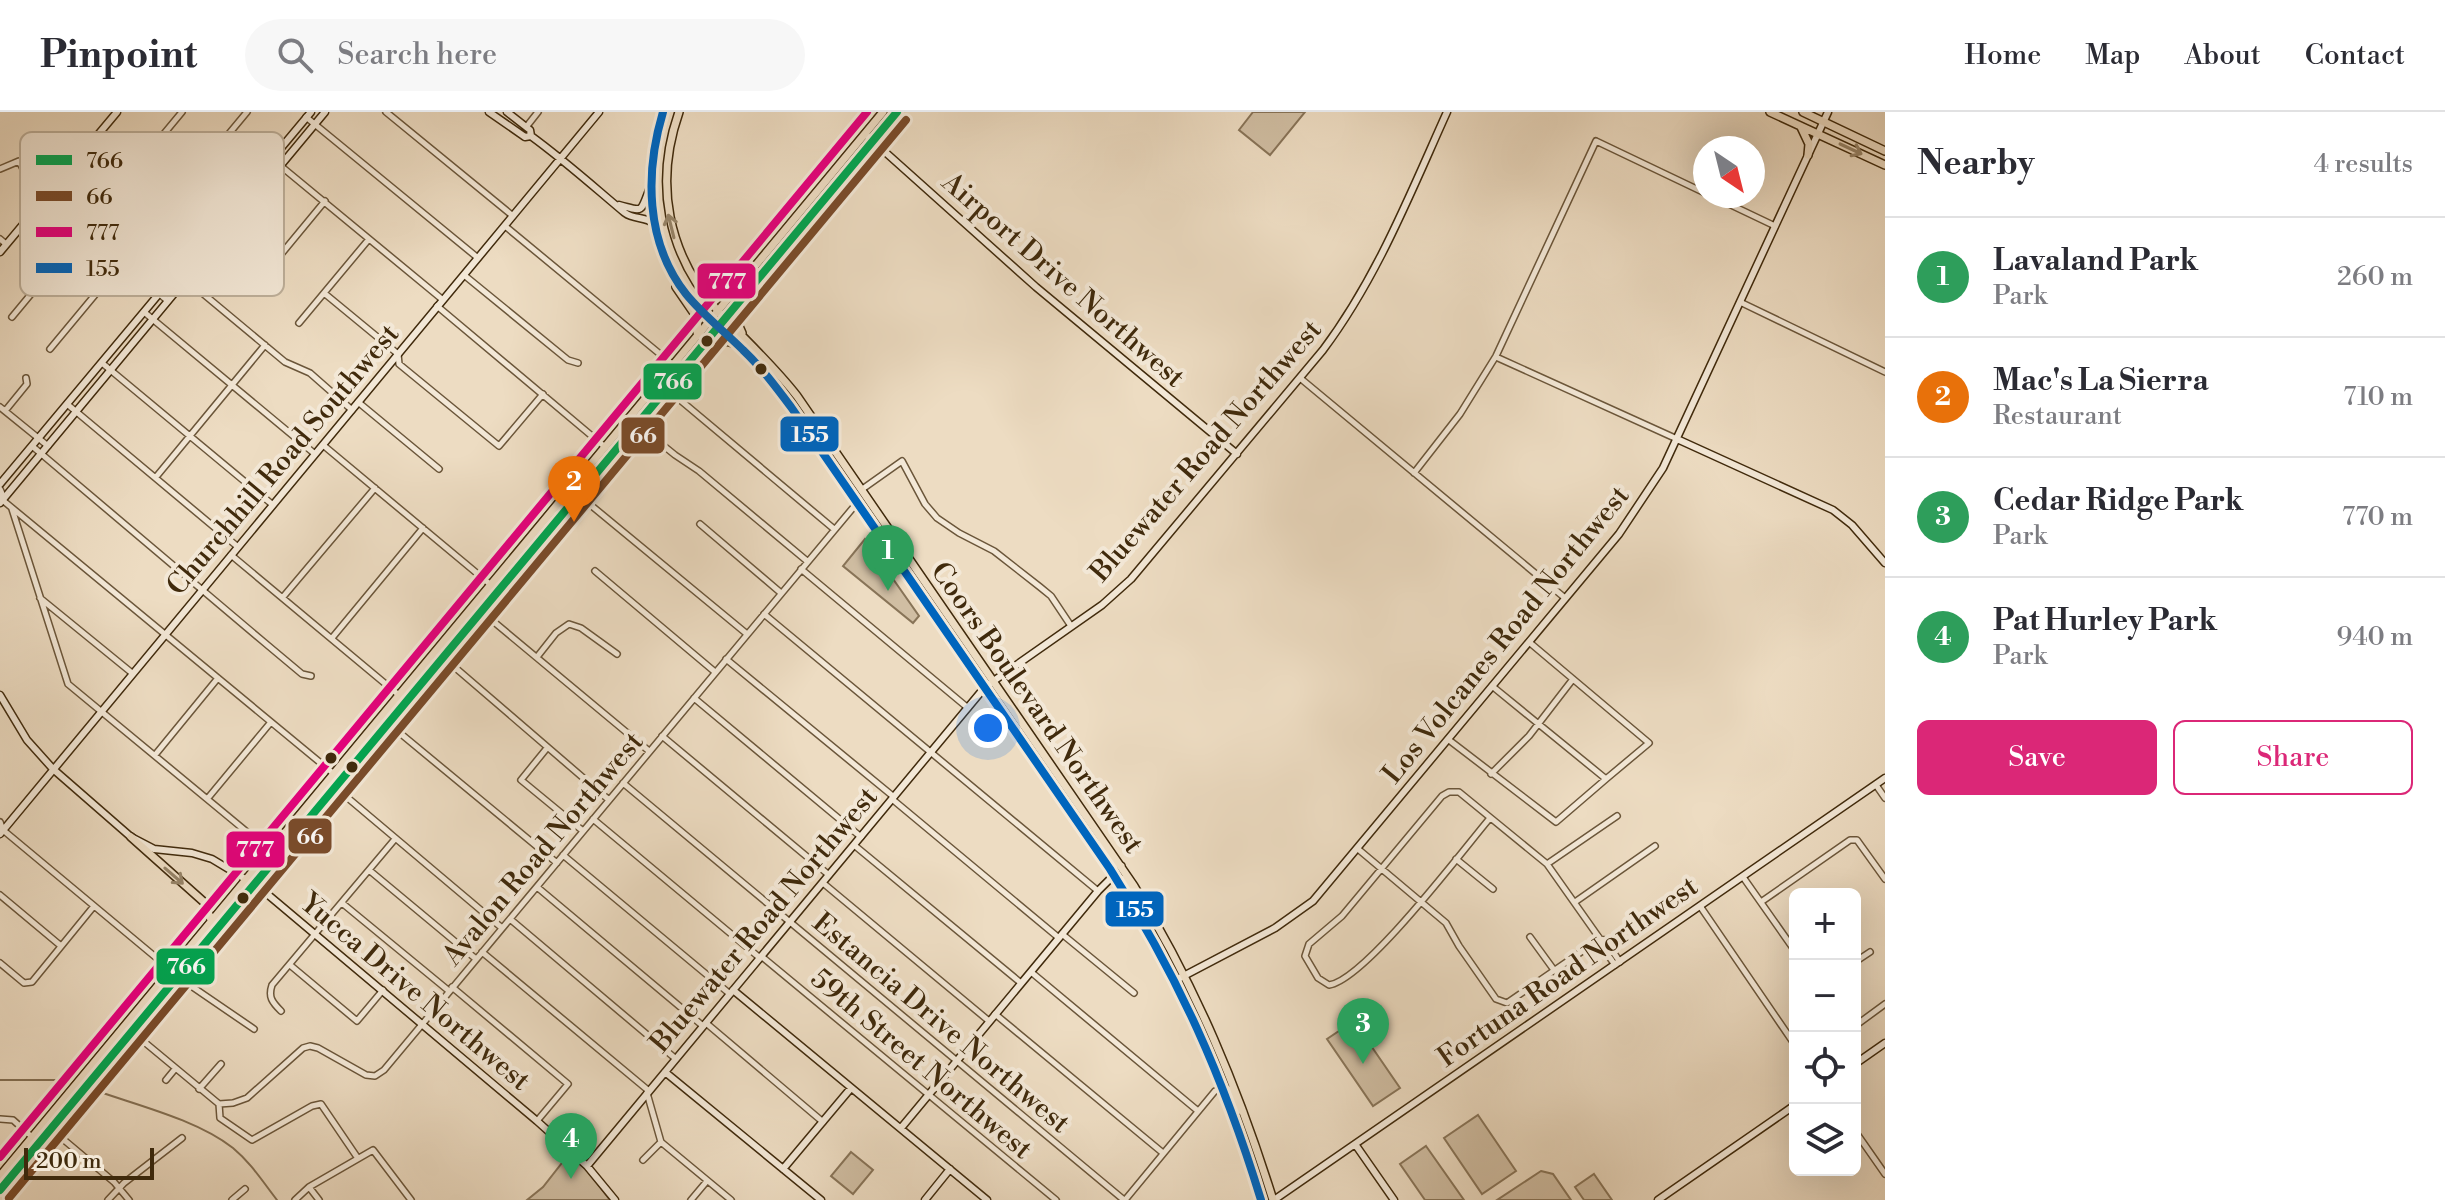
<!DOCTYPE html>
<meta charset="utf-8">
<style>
:root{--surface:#fff;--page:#f7f7f7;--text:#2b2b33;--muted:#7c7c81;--line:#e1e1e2;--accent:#db2777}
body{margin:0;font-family:"Libre Bodoni",serif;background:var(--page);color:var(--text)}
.controls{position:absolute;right:24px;bottom:24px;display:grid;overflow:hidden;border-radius:12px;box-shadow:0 8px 32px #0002}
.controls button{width:72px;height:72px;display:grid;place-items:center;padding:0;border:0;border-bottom:2px solid var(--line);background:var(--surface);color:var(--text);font:40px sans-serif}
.compass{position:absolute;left:1693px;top:24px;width:72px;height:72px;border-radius:50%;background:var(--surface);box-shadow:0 8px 32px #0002;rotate:145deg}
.scale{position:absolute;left:24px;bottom:20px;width:130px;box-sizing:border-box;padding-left:8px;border:4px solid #402a0c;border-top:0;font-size:22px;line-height:28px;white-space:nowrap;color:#402a0c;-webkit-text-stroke:6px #f3e8d7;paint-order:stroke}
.you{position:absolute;left:988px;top:616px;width:28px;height:28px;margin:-20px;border:6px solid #fff;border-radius:50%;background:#1a73e8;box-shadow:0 0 0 12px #1a73e833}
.badge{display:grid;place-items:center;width:52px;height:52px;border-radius:50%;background:var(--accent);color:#fff;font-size:26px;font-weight:700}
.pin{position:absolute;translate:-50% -66px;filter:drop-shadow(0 2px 4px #0008)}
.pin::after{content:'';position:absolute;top:42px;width:28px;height:24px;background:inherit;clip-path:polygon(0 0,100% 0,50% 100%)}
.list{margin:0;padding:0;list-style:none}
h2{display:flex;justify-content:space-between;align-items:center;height:104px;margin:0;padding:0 32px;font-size:34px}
h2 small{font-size:26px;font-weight:400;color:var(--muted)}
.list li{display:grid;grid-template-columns:52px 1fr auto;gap:24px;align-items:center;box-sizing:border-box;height:120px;padding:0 32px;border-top:2px solid var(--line)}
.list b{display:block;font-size:30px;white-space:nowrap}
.list p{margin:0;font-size:26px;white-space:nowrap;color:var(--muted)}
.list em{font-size:26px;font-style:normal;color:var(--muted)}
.actions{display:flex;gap:16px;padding:24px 32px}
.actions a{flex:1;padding:18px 0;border:2px solid var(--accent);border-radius:12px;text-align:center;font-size:28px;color:var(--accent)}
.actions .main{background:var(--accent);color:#fff}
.icon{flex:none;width:44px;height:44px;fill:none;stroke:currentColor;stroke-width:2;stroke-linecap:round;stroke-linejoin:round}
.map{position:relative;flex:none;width:1885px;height:1088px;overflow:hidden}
header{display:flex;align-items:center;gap:48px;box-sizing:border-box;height:112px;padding:0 40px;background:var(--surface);border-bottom:2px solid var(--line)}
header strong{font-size:38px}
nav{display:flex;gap:44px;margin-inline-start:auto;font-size:28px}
.search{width:560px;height:72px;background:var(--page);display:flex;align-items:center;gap:20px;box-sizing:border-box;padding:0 28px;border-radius:44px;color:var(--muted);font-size:30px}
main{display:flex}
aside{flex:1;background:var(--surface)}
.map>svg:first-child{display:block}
.green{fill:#d0bea3;stroke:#887458;stroke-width:2}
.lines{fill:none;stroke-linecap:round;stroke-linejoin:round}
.stream{stroke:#847054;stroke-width:2}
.street-casing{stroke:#6b563a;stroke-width:8}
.secondary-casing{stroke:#402a0c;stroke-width:9}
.primary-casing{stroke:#402a0c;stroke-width:10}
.street{stroke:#f3e8d7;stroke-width:5}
.secondary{stroke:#f3e8d7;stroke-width:6}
.primary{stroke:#eddcc2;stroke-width:7}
.bus-1-casing{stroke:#f3e8d7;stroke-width:14}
.bus-2-casing{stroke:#f3e8d7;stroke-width:14}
.bus-3-casing{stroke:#f3e8d7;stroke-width:14}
.bus-4-casing{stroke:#f3e8d7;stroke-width:14}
.bus-1{stroke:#00a651;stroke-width:8}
.bus-2{stroke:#7a4b2a;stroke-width:8}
.bus-3{stroke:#e5007d;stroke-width:8}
.bus-4{stroke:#0065bd;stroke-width:8}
.oneway{stroke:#968367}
.bus-dot{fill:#402a0c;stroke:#f3e8d7;stroke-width:3}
.labels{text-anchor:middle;stroke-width:8;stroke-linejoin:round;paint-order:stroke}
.street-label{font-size:28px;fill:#402a0c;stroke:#f3e8d7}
.key{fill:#f3e8d7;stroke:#bdaf9a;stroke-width:2}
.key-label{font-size:22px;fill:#402a0c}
.line-badge{stroke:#f3e8d7;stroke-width:3}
.badge-label{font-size:22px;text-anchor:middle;font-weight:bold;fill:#fff}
</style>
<header>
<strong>Pinpoint</strong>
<div class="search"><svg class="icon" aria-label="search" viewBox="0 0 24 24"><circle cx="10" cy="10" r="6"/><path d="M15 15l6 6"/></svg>Search here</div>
<nav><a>Home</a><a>Map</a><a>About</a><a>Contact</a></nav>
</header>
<main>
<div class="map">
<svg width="1885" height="1088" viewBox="0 0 1885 1088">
<rect width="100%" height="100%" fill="#eddcc2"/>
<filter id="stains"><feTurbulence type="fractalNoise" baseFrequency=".0025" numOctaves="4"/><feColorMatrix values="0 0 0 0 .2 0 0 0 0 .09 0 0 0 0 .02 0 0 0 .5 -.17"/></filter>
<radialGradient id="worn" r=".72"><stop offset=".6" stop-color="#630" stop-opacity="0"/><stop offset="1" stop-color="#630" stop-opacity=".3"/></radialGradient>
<path class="green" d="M 1253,0 L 1305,0 L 1270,43 L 1239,18 Z
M 865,427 L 919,504 L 913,511 L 843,454 Z
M 1354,909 L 1400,976 L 1373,994 L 1327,927 Z
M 1478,1003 L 1516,1059 L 1482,1082 L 1444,1026 Z
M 1426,1034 L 1464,1088 L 1425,1088 L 1400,1052 Z
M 851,1040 L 873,1058 L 853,1082 L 831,1064 Z
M 569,1042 L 588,1059 L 610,1088 L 527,1088 L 543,1075 Z
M 1541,1059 L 1553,1062 L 1571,1088 L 1497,1088 Z
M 1594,1062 L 1612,1088 L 1584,1088 L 1575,1075 Z"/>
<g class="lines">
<path class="stream" d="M 0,968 L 67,968
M 97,979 C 140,994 197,1008 233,1036 C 251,1051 263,1070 277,1088"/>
<g class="street-casing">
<path id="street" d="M 386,0 L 513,104
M 306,5 L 478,146
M 527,14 L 538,0
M 271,46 L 443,188
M 0,57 L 19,49 L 41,92
M 191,67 L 238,105
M 1712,84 L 1775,114
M 45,87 L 168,189
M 505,114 L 672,252
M 0,127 L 6,132
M 177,160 L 285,250 L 310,261 L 352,298
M 464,163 L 568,248 L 578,251
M 254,175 L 325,89
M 324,181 L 398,242 L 399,252 L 499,334 L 543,282
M 1740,190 L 1885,260
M 437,194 L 605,335
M 144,200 L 315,342
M 12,205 L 182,0
M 299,211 L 369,127
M 50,237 L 247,0
M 1496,245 L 1677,327
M 102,251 L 273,393
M 1300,266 L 1565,486
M 667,277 L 834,417
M 358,290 L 439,357
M 67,292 L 238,435
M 0,295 L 48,334
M 5,299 L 27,272 L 26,266
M 638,313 L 675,343 L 699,359 L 807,449
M 323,333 L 491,473
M 32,334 L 265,531 L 302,562 L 311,564
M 1414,361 L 1460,302 L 1496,244 L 1596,29 L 1705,81
M 156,365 L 265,233
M 570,376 L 747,522
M 0,377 L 4,386
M 861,378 L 902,349 L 925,392 L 937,406 L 959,421 L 994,439 L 1040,475 L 1051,484 L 1071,514
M 0,386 L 334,662
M 12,397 L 68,572 L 270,739
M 700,412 L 781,481
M 231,443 L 400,584
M 801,457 L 968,596
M 595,459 L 715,560
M 283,485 L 375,376
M 40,486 L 132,561
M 482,500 L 649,639
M 764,502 L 1098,779
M 332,526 L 423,416
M 1529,530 L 1649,631 L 1606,667
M 537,545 L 556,521 L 569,512 L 581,516 L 617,542
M 444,546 L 609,688
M 726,547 L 894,685
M 694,586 L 861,725
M 389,612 L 557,751
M 662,624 L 829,763
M 1449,628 L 1556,710 L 1606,667 L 1492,574
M 547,636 L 521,668 L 583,719
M 155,643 L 218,566
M 1491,662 L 1529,624 L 1573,567
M 623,671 L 1124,1088
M 1876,673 L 1885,686
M 336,676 L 502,816
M 208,686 L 271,610
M 892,687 L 1059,826
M 1490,706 C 1463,738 1365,868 1329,873 L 1318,866 L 1305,844 L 1309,832 L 1342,804 L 1442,684 L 1449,680 L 1459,680 L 1547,752 L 1600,827 L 1600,832 L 1615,853
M 593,707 L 760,846
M 0,710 L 3,718 L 171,858
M 854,733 L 1021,871
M 1358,737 L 1446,811 L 1459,834 L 1496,887 L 1507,891 L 1600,827
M 563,743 L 730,882
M 1456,747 L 1493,777
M 1547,752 L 1617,704
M 369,758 L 476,847
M 1743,765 L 1795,839
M 823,771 L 989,909
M 537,775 L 703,914
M 0,783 L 61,834
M 1575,790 L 1655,734
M 1761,790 L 1850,728 L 1857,728 L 1885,767
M 342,791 L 449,879
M 1700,794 L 1795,933
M 510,807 L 676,947
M 1062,822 L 1134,881
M 1530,825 L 1554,858
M 1600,827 L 1605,828 L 1620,850
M 482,840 L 649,979
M 761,844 L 1056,1088
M 1855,850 L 1870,840
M 0,851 L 24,871 L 32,870 L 94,794
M 290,853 L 357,909 L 383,878
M 1031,860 L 1198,999
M 178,865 L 254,917
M 452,875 L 568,972 L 537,1009
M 281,899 C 272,890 268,885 272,873 L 395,727
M 995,902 L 1163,1041
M 706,911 L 823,1010
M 1855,914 L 1885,892
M 131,919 L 219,992
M 166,968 L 175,957
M 199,977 L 221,952
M 647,981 L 661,1030 L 731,1088
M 219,992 L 233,991 L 247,986 L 303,936 L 310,934 L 318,936 L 366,963 L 375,964 L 384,958 L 857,391
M 219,992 L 220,1006 L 252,1028 L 312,994 L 321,992 L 357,1045
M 0,1007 L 13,1008 L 32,1025
M 51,1017 L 114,1070 L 129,1088
M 1855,1019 L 1885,1062
M 643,1048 L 661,1030
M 309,1075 L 319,1088
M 108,1088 L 124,1071 L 182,1026
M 232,1088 L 245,1077
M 295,1088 L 309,1075 L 373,1038 L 411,1088
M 691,1088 L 707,1069
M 1125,1088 L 1215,979 L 1224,976"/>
</g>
<g class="secondary-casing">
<path id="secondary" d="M 489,0 L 525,25 L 531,24 C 564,48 594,75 625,101 C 634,108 646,104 654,112
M 507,0 L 530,18 L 531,24
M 865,22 L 1036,175 L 1237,342
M 619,93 C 643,99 640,102 649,78
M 0,140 L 117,0
M 1677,327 L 1833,398 L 1852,413 L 1885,451
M 0,372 L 311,0
M 0,391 L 325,0
M 0,583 L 27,628 L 53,657 L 131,725 L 154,737 L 192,741 L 212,747 L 260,776 L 537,1009 L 587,1054 L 615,1088
M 0,722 L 599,0
M 1176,868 L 1275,816 L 1313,789 L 1619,422 L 1663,356 L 1828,0
M 733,878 L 987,1088
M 1855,952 L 1885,931
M 665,960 L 821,1088
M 901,1016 L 1098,779 L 1114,763
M 1355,1032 L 1394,1088
M 587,1054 L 985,575 L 1102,493 L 1131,467 L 1323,238 C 1377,166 1410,82 1447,0
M 783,1057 L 851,976
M 925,1088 L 950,1057
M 1274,1088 L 1885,666
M 1658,1088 L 1795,993"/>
</g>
<g class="primary-casing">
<path id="primary" d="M 663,0 C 645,51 646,106 669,155 C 686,192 723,217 750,245 C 774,270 793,298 813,326 C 872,409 929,495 987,579 C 1053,673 1122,766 1175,868 C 1212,938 1238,1012 1261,1088
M 679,0 C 654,71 667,142 718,199 C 744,227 773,253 797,284 L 1134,774 C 1196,875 1238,976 1273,1088
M 1770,0 L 1885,53
M 1803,0 L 1885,39
M 1801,15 L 1809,32 L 1808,43
M 676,175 L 698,207 L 697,220
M 738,194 L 738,212 L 742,221
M 703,238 C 713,231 723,226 735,232
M 131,725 L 205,791 L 211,808
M 1092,731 L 1100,733 L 1111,748 L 1121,754
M 1114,763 C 1127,767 1128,781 1141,784
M 1225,976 C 1235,980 1233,994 1243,1000
M 0,1064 L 883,0
M 0,1078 L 897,0"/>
</g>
<use href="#street" class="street"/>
<use href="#secondary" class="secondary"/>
<use href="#primary" class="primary"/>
<g class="bus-1-casing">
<path id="bus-1" d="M 0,1078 L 897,0"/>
</g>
<g class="bus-2-casing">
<path id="bus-2" d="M 9,1086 L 906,8"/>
</g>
<g class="bus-3-casing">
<path id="bus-3" d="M 0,1045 L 867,0"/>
</g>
<g class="bus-4-casing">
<path id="bus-4" d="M 663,0 C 645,60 645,130 686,182 C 703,203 724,219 743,238 C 761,255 776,275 791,295 L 1110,757 C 1179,866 1223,964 1261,1088"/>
</g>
<use href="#bus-1" class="bus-1"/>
<use href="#bus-2" class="bus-2"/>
<use href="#bus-3" class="bus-3"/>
<use href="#bus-4" class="bus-4"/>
</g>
<defs><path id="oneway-shaft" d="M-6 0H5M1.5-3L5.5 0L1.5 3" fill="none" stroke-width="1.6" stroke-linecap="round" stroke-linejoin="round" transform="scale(2)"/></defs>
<g class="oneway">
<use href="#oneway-shaft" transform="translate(1851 37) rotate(25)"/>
<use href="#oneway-shaft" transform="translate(671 114) rotate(-104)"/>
<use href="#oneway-shaft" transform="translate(174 764) rotate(41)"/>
</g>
<g class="bus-dot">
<circle cx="707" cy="229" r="7"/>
<circle cx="761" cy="257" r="7"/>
<circle cx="331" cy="646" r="7"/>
<circle cx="352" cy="655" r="7"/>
<circle cx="243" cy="786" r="7"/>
</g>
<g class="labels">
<g class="street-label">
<text transform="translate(1064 167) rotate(41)" y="10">Airport Drive Northwest</text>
<text transform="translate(1205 338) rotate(-49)" y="10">Bluewater Road Northwest</text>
<text transform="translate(282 347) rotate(-50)" y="10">Churchhill Road Southwest</text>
<text transform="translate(1505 522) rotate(-51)" y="10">Los Volcanes Road Northwest</text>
<text transform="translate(1038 595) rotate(55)" y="10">Coors Boulevard Northwest</text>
<text transform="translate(542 736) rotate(-50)" y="10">Avalon Road Northwest</text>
<text transform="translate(763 807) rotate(-50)" y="10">Bluewater Road Northwest</text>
<text transform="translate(1567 859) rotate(-35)" y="10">Fortuna Road Northwest</text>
<text transform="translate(416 879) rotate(40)" y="10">Yucca Drive Northwest</text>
<text transform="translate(942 910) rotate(40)" y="10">Estancia Drive Northwest</text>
<text transform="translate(922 951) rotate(40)" y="10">59th Street Northwest</text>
</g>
</g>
<rect x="20" y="20" width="264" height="164" rx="12" class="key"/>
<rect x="36" y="43" width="36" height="10" fill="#00a651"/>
<rect x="36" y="79" width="36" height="10" fill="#7a4b2a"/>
<rect x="36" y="115" width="36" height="10" fill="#e5007d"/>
<rect x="36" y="151" width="36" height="10" fill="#0065bd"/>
<g class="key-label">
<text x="86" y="56">766</text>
<text x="86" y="92">66</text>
<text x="86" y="128">777</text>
<text x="86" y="164">155</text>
</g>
<g class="line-badge">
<rect x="696" y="150" width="61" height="38" rx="8" fill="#e5007d"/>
<rect x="642" y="250" width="61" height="39" rx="8" fill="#00a651"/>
<rect x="779" y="303" width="61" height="38" rx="8" fill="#0065bd"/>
<rect x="620" y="304" width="46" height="39" rx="8" fill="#7a4b2a"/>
<rect x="287" y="705" width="46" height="38" rx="8" fill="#7a4b2a"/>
<rect x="225" y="718" width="61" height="39" rx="8" fill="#e5007d"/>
<rect x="1104" y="778" width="61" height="38" rx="8" fill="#0065bd"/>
<rect x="155" y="835" width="61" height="39" rx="8" fill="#00a651"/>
</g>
<g class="badge-label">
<text x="727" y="177">777</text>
<text x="673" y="277">766</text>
<text x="810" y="330">155</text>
<text x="643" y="331">66</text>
<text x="310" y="732">66</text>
<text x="255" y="745">777</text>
<text x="1135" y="805">155</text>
<text x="186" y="862">766</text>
</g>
<rect width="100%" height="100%" filter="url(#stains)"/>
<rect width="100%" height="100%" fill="url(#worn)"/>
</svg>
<div class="controls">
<button>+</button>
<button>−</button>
<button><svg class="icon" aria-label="locate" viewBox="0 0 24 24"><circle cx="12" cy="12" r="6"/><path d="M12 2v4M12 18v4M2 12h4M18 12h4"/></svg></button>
<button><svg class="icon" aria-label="layers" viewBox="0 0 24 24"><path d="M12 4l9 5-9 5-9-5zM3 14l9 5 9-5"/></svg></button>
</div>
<svg class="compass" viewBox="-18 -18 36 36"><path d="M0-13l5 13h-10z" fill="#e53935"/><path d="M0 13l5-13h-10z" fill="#7c7c81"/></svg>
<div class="scale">200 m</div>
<div class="you"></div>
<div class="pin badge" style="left:888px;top:479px;background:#2e9e5b">1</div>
<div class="pin badge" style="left:574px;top:410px;background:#e8710a">2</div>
<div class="pin badge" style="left:1363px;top:952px;background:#2e9e5b">3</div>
<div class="pin badge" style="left:571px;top:1067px;background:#2e9e5b">4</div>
</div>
<aside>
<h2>Nearby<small>4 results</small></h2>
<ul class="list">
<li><span class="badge" style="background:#2e9e5b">1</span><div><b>Lavaland Park</b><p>Park</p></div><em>260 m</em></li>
<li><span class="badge" style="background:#e8710a">2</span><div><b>Mac's La Sierra</b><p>Restaurant</p></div><em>710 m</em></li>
<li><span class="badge" style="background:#2e9e5b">3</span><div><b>Cedar Ridge Park</b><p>Park</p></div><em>770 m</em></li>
<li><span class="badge" style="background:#2e9e5b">4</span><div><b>Pat Hurley Park</b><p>Park</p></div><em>940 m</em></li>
</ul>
<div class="actions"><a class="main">Save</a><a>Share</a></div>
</aside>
</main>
